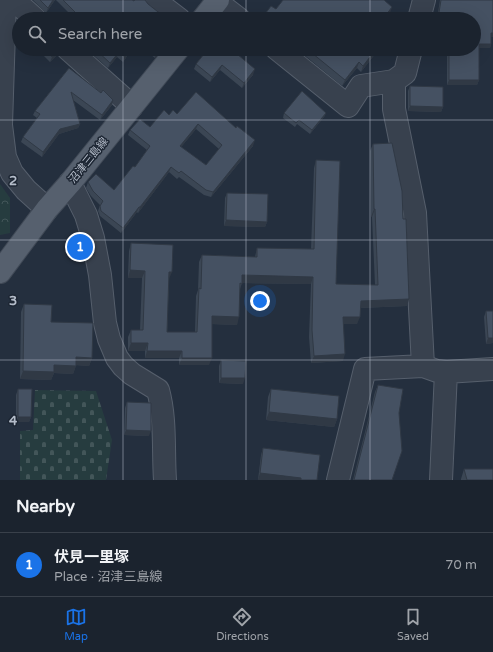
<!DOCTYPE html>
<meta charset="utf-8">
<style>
:root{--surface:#1b232e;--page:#282f3a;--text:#f1f3f6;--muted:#a0a4aa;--line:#39404a;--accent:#1a73e8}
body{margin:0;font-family:"Varela Round","Noto Sans JP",sans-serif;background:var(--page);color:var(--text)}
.you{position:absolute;left:260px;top:301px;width:14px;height:14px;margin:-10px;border:3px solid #fff;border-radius:50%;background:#1a73e8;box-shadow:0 0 0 6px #1a73e833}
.badge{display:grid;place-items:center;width:26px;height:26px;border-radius:50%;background:var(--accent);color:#fff;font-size:13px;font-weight:700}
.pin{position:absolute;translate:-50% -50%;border:2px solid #fff;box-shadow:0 1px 4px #0006}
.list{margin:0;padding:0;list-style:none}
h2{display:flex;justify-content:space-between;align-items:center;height:52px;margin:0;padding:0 16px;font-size:17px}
h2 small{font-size:13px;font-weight:400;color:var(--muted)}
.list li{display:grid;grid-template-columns:26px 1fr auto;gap:12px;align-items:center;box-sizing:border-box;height:64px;padding:0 16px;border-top:1px solid var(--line)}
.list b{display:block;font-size:15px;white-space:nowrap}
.list p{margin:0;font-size:13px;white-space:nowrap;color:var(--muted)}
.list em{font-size:13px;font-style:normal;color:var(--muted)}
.icon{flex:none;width:22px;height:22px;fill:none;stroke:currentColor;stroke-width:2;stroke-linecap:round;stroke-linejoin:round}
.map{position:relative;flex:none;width:493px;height:480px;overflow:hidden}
.search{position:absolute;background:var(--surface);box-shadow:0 4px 16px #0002;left:12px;right:12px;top:12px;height:44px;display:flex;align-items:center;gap:10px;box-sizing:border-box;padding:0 14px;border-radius:22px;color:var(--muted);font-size:15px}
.sheet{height:116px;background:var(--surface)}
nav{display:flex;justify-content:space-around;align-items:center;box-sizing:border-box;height:56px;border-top:1px solid var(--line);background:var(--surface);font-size:11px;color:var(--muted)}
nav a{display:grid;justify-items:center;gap:2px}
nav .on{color:var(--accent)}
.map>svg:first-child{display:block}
.forest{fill:url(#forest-crowns)}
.cemetery{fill:url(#cemetery-stones)}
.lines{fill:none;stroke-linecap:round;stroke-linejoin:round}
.minor-casing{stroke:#565f6c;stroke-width:24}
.major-casing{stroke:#414a57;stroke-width:24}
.minor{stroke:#38414e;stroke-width:22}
.major{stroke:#56606e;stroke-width:22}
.wall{fill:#3b4654;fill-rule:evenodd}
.shaded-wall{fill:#303945}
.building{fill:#455162;stroke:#303945;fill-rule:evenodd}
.grid{fill:none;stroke:#b4bcc9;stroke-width:1;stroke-opacity:0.55}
.labels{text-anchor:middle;stroke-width:3;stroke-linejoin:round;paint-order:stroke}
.street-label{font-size:11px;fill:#b4bcc9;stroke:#1d2633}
.grid-label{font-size:13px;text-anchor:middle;font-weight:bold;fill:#b4bcc9;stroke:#1d2633;stroke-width:3;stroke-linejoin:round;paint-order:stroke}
</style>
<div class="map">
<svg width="493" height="480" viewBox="0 0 493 480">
<defs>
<pattern id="forest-crowns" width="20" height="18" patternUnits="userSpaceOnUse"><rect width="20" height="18" fill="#263c3f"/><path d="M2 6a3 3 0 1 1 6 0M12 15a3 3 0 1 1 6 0" fill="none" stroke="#435659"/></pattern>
<pattern id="cemetery-stones" width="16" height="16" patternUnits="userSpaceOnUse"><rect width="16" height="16" fill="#263c3f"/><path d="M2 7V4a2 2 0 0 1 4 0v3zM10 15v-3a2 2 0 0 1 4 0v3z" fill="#435659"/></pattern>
</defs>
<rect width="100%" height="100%" fill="#242f3e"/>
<path class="forest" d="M 0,184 L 10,198 L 10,233 L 0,235 Z"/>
<path class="cemetery" d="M 35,390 L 96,391 L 112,440 L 106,480 L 20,480 L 20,431 L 33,430 Z"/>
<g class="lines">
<g class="minor-casing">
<path id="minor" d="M 5,0 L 1,125 L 5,157 L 12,173 L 26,190 L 47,209
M 14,0 L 35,19
M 154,0 L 179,19
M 217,2 L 239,19
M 419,19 L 424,0
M 68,49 L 132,106
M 277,49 L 348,106 L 361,86 L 394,81
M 411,49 L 405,73 L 394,81 L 394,109 L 415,213 L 423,366
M 70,183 L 86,215 L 93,238 L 100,275 L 105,323 L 109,339 L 117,358 L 123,366 L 132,374 L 158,390 C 166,419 163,451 165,480
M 338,480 L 365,369 L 423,366 L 437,371 L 446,372 L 493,369
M 441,480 L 446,372"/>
</g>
<g class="major-casing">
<path id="major" d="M 203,19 L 218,0
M 0,272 L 47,209 L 70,183 L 178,49"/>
</g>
<use href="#minor" class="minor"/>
<use href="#major" class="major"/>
</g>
<path class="wall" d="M 33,0 L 55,0 L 46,13 Z
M 56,0 L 132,0 L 134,1 L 148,4 L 167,19 L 75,19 Z
M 440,0 L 493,0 L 493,37 L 491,37 L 491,44 L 490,48 L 479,48 L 479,80 L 477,85 L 447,85 L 447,55 L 432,54 L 432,49 L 474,49 L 474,19 L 437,19 Z
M 37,49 L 59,49 L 59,50 L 57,55 L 50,62 Z
M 91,49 L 132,49 L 123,62 L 117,57 L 108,68 L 90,52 Z
M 143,49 L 162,49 L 155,58 Z
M 208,49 L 253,75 L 242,88 L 220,70 L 210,82 L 194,69 L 196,64 Z
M 297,49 L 379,49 L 361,72 L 357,68 L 342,86 Z
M 69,68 L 112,105 L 100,120 L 73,100 L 80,124 L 78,128 L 59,134 L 42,157 L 21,142 L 23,137 L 37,118 L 33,115 L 35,111 Z
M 410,86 L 443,107 L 441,112 L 408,111 L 408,91 Z
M 284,113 L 326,113 L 324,117 L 310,134 L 297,124 L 295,127 L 283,118 Z
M 177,114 L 253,146 L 211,197 L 204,195 L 179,177 L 177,179 L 169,172 L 138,213 L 137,212 L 121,233 L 100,216 L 98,211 L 100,205 L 91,196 L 86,188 L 88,182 L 114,190 L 135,167 L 147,150 L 128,135 L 130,130 L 150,127 L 169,115 ZM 196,129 L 219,149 L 206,165 L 181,147 Z
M 373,144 L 403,219 L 407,306 L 360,308 L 357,324 L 343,324 L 343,361 L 311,363 L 309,337 L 311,284 L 242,283 L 240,289 L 237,325 L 212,324 L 209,365 L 179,365 L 179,358 L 145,358 L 145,351 L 128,351 L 128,337 L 131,330 L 140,330 L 142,278 L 128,278 L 129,251 L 131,243 L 169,279 L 167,332 L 195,332 L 196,296 L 198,290 L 199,262 L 202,255 L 255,257 L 257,248 L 311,249 L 314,168 L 316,160 L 336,284 L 375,285 L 372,217 L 371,217 L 370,151 Z
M 227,193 L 267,222 L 265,227 L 224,226 L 225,198 Z
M 24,304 L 51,322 L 92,358 L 89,366 L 76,365 L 73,374 L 54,373 L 51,380 L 20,379 L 21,312 Z
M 486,311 L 493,343 L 486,344 L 484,317 Z
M 221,360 L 243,384 L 219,383 L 219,366 Z
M 378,385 L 399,413 L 392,480 L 353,480 L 375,392 Z
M 18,389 L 31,417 L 29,422 L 16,422 L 16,395 Z
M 271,389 L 337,419 L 334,427 L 266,420 L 268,397 Z
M 127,402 L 149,436 L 124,435 L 125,408 Z
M 263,448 L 320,455 L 258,480 L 261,455 Z
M 464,469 L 493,480 L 461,480 L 461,479 Z"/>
<path class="shaded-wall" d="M 53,0 L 55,0 L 46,13 L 48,8 Z
M 392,7 L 390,13 L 385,19 L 386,15 Z
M 491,33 L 493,33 L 493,37 L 490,37 Z
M 479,44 L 491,44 L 490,48 L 477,48 Z
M 130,49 L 132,49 L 123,62 L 124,57 Z
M 160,49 L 162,49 L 155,58 L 156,53 Z
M 376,49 L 379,49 L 361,72 L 363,66 Z
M 59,50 L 57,55 L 50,62 L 52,57 Z
M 433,50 L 449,50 L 447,55 L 432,54 Z
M 119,52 L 117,57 L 108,68 L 110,63 Z
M 359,62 L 357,68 L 342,86 L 345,80 Z
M 222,65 L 220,70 L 210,82 L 212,77 Z
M 255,69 L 253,75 L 242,88 L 244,83 Z
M 449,80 L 479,80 L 477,85 L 447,85 Z
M 113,100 L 112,105 L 100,120 L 102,115 Z
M 410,106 L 443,107 L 441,112 L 408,111 Z
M 326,113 L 324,117 L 310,134 L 312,130 Z
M 80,124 L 78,128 L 59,134 L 42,157 L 43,152 L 60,129 Z
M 198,124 L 196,129 L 178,151 L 180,146 Z
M 255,140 L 253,146 L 211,197 L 213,192 Z
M 171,167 L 169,172 L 138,213 L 140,207 Z
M 139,207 L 137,212 L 121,233 L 123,228 Z
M 374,209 L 375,209 L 372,217 L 371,217 Z
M 226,220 L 267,222 L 265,227 L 224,226 Z
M 130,270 L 145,271 L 142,278 L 128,278 Z
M 169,272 L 172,272 L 169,279 Z
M 242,275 L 313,277 L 311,284 L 240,283 Z
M 409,299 L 407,306 L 358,308 L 361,301 Z
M 212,316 L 239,317 L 237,325 L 209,324 Z
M 343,317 L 360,317 L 357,324 L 340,324 Z
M 488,338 L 493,338 L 493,343 L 486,344 Z
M 131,343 L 148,343 L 145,351 L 128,351 Z
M 147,351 L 182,351 L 179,358 L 145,358 Z
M 345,354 L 343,361 L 311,363 L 314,356 Z
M 76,357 L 92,358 L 89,366 L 73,365 Z
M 182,358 L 212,358 L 209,365 L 179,365 Z
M 54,365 L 76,366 L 73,374 L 54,373 L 51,380 L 20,379 L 23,371 Z
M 221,378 L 245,378 L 243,384 L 219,383 Z
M 269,412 L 337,419 L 334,427 L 266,420 Z
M 18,417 L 31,417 L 29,422 L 16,422 Z
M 126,430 L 151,431 L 149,436 L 124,435 Z
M 260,473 L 301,478 L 301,480 L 258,480 Z"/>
<path class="building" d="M 40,0 L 53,0 L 48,8 Z
M 63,0 L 132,0 L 134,1 L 135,0 L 145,0 L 148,4 L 167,19 L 82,19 Z
M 283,0 L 384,0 L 392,7 L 386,15 L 391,19 L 264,19 L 262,18 L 271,6 L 276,9 Z
M 441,0 L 493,0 L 493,33 L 491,33 L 491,44 L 479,44 L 479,80 L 449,80 L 449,50 L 433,50 L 433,49 L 474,49 L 474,19 L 438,19 Z
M 44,49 L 59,49 L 59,50 L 52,57 Z
M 95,49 L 130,49 L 124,57 L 119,52 L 110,63 Z
M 152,49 L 160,49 L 156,53 Z
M 208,49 L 231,49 L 255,69 L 244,83 L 222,65 L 212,77 L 196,64 Z
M 307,49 L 376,49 L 363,66 L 359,62 L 345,80 Z
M 69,68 L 101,93 L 103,90 L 113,100 L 102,115 L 71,92 L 80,124 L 60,129 L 43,152 L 23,137 L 40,114 L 35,111 Z
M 410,86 L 443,87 L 443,107 L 410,106 Z
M 302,91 L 326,113 L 312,130 L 299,120 L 296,123 L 284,113 Z
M 196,92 L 236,128 L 237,126 L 255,140 L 213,192 L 206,190 L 181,171 L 179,173 L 171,167 L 140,207 L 139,207 L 123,228 L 101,211 L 100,206 L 103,201 L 93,191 L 88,182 L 96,174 L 114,190 L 133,166 L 135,167 L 150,146 L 130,130 L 140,119 L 150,127 L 164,110 L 169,115 L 173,110 L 177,114 ZM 198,124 L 222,145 L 206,165 L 180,146 Z
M 392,143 L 402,191 L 403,219 L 406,219 L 409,299 L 361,301 L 360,317 L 343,317 L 345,354 L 314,356 L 312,330 L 313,277 L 242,275 L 242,284 L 240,283 L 239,317 L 212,316 L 212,358 L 182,358 L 182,351 L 147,351 L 148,343 L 131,343 L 131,330 L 143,330 L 145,271 L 130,270 L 131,243 L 173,245 L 172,272 L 169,272 L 167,332 L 197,332 L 199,288 L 201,289 L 202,255 L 257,257 L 257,248 L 314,249 L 316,160 L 340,161 L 336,284 L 378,285 L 375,209 L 374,209 L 373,144 Z
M 227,193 L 268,194 L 267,222 L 226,220 Z
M 24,304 L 52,305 L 51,322 L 93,323 L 92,358 L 76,357 L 76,366 L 54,365 L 54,372 L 23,371 Z
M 486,311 L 493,311 L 493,338 L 488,338 Z
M 221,360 L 246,361 L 245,378 L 221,378 Z
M 378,385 L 403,389 L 399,413 L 402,451 L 392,480 L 354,480 Z
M 18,389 L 32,389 L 31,417 L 18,417 Z
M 271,389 L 339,396 L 337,419 L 269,412 Z
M 127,402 L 151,403 L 151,431 L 126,430 Z
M 263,448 L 320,455 L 317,480 L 301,480 L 301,478 L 260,473 Z
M 464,469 L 493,469 L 493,480 L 467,480 Z"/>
<path class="grid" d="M 123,0 L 123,19M 246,0 L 246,19M 370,0 L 370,19M 123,49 L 123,480M 246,49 L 246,480M 370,49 L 370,480M 0,120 L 493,120M 0,240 L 493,240M 0,360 L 493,360"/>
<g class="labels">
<g class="street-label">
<text transform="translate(88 160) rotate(-51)" y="4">沼津三島線</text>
</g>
</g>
<g class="grid-label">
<text x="13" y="185">2</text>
<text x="13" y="305">3</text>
<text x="13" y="425">4</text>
</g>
</svg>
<div class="you"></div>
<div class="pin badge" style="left:80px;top:247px">1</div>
<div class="search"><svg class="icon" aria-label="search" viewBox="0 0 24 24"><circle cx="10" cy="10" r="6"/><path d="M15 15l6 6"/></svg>Search here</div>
</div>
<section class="sheet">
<h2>Nearby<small></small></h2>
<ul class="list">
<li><span class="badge">1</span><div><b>伏見一里塚</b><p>Place · 沼津三島線</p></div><em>70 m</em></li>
</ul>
</section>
<nav>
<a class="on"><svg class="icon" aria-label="map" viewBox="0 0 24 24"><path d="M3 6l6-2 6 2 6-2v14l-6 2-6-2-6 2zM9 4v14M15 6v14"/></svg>Map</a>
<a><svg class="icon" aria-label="directions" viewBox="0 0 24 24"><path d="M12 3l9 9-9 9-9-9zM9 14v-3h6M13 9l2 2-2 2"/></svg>Directions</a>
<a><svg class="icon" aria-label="saved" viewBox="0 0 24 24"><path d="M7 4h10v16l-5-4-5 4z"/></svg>Saved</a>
</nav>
